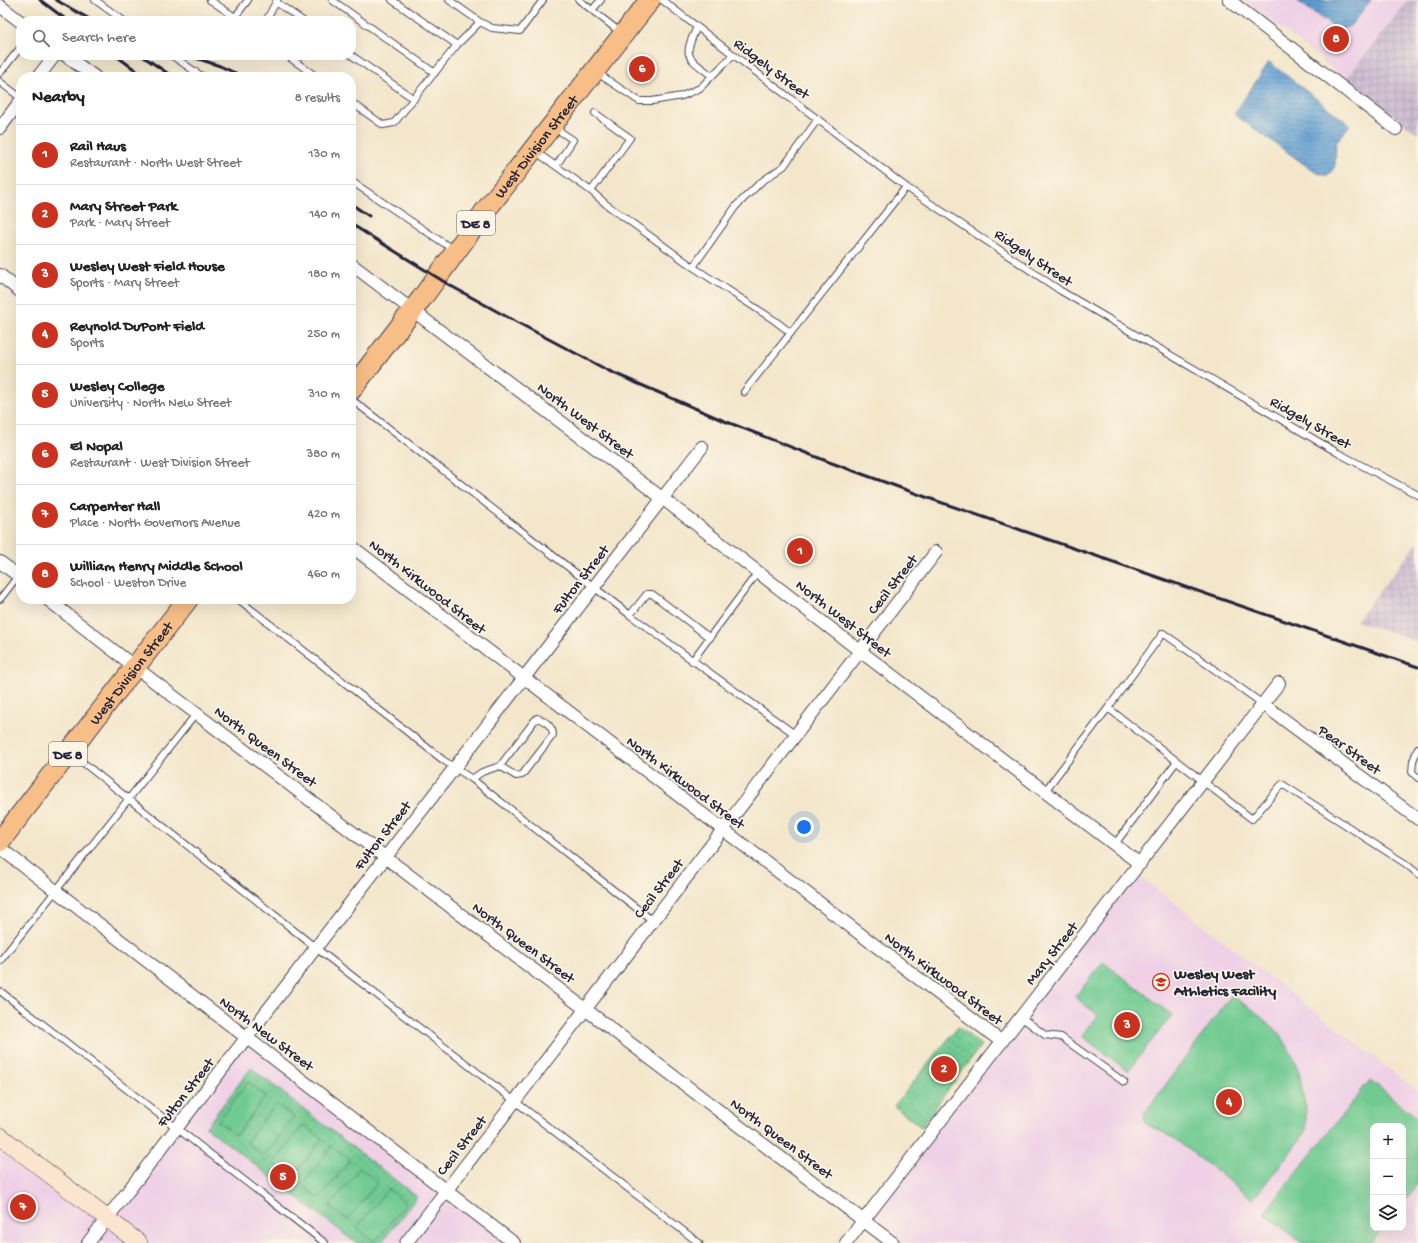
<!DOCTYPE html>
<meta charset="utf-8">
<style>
:root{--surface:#fff;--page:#f6f6f6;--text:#222;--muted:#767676;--line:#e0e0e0;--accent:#c8321e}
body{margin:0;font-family:"Gochi Hand",sans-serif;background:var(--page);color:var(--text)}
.controls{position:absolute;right:12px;bottom:12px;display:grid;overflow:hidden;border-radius:8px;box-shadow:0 4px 16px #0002}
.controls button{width:36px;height:36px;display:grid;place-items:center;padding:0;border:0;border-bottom:1px solid var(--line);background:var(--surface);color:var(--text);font:20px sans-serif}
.you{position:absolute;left:804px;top:827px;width:14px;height:14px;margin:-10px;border:3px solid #fff;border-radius:50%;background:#1a73e8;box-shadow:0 0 0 6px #1a73e833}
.badge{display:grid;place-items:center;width:26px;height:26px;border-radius:50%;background:var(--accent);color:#fff;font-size:13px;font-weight:700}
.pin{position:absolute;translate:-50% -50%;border:2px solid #fff;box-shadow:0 1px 4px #0006}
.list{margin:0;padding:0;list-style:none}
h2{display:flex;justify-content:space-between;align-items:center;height:52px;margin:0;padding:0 16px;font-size:17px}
h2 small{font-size:13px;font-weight:400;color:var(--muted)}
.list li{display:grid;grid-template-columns:26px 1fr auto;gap:12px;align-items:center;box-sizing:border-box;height:60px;padding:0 16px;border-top:1px solid var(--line)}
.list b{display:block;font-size:15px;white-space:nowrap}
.list p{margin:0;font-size:13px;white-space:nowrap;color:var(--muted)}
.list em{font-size:13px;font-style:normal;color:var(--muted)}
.icon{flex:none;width:22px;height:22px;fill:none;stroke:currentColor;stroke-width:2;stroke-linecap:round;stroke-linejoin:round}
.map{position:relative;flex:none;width:1418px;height:1243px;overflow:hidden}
.search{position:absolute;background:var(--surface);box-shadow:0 4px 16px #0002;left:16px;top:16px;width:340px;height:44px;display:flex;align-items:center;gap:10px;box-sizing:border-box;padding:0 14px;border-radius:16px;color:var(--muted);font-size:15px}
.panel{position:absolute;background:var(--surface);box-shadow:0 4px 16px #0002;left:16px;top:72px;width:340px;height:532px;border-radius:16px}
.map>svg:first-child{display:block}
.built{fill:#efd0e6;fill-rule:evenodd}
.industrial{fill:url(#industrial-grid)}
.grass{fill:url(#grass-dots);stroke:#497666}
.garden{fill:#70ca91;stroke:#497666}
.water{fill:url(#water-rules);stroke:#416086}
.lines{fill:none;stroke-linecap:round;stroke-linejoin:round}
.service-casing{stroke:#413f51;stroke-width:8}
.minor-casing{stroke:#413f51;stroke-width:14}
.secondary-casing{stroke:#413f51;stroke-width:18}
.trunk-casing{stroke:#413f51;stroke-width:22}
.service{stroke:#fff;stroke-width:6}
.minor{stroke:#fff;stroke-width:12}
.secondary{stroke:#fce5cf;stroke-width:17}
.trunk{stroke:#f7be87;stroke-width:20}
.rail{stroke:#22223b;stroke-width:3}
.labels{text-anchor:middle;stroke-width:3.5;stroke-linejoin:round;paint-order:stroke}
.shield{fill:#fcf5e5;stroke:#63616e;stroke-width:1}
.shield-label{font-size:14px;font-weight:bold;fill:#22223b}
.street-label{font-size:15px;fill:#22223b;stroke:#fcf5e5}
.poi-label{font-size:15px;font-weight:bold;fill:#22223b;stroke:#fcf5e5;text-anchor:start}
</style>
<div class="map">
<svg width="1418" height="1243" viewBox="0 0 1418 1243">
<defs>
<pattern id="industrial-grid" width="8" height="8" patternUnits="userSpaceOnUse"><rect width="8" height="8" fill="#cdbed2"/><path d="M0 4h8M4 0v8" fill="none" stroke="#b0a3b5"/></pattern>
<pattern id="grass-dots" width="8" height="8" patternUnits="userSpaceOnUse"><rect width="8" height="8" fill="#70ca91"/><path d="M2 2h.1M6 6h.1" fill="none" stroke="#61ad7e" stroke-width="1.8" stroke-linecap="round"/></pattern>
<pattern id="water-rules" width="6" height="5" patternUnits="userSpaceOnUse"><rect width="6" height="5" fill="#609fd2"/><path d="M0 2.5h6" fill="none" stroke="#4f81ac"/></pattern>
</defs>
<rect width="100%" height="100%" fill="#fcf5e5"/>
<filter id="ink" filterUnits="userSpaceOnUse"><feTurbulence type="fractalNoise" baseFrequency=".025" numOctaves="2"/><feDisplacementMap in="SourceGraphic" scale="8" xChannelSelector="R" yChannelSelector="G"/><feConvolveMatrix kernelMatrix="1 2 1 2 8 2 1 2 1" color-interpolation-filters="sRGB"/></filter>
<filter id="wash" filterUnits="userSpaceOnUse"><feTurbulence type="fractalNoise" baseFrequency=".012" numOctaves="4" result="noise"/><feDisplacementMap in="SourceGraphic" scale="16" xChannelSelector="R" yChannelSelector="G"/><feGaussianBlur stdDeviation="0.9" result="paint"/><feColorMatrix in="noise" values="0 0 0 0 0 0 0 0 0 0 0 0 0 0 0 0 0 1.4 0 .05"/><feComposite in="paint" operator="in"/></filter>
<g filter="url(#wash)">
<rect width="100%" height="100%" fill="#f3e6cb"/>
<path class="built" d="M 1245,0 L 1408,0 L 1346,79 Z
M 1134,872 L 1418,1091 L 1418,1243 L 892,1243 L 858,1216 ZM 1373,1126 L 1403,1126 L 1403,1228 L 1373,1228 Z
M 247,1037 L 513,1243 L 0,1243 L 0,1136 L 107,1219 Z"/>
<path class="industrial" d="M 1408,0 L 1418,0 L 1418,134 L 1346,79 Z
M 1418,542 L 1418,642 L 1356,621 Z"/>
<path class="grass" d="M 958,1027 L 981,1045 L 921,1127 L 894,1106 Z
M 251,1068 L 417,1197 L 381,1243 L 356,1243 L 206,1127 Z"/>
<path class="garden" d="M 1103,962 L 1172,1015 L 1128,1071 L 1082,1036 L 1098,1015 L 1075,997 Z
M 1231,996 L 1251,1008 L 1281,1035 L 1292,1055 L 1299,1072 L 1306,1112 L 1306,1132 L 1253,1199 L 1172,1137 L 1146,1124 L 1144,1114 Z
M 1370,1080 L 1418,1118 L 1418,1184 L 1403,1203 L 1403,1126 L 1373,1126 L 1373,1228 L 1383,1228 L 1371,1243 L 1302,1243 L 1264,1213 Z
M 248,1082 L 266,1096 L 236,1135 L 218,1121 Z
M 276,1104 L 294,1117 L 264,1156 L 246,1142 Z
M 304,1125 L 322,1139 L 292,1178 L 273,1164 Z
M 332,1146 L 350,1160 L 319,1199 L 302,1185 Z
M 360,1168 L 378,1182 L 347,1220 L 330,1206 Z
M 388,1189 L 406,1203 L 375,1242 L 357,1228 Z"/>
<path class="water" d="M 1296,0 L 1371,0 L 1350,26 L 1338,30 Z
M 1269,62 L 1350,125 L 1336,142 L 1335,166 L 1328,176 L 1315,172 L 1234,114 Z"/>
</g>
<g filter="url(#ink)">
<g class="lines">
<g class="service-casing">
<path id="service" d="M 95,0 L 124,21
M 210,0 L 235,17 L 248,0
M 332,0 L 435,73
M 392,0 L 457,45
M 449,0 L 480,22
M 579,0 L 620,32
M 662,0 L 906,187 L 1061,291 L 1338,453 L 1418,495
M 276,2 L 303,21
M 592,10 L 601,0
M 266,21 L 277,0
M 697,27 C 682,58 687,56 712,76
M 171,55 L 203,77
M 286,55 L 317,77
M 351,55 L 414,99
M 596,72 L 639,101 L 652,101 L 682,96 L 700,88 L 733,55
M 0,73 L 20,48
M 0,82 L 21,98
M 351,102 L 383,125 L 394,123 L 457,45 L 480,22 L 492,28 L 520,31 L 543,0
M 555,128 L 573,140 L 556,166
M 536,152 L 591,191 L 630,138 L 595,113
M 351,181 L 454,250
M 591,191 L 607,205 L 693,267
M 791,333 L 774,320 L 693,267 L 736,206 L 761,182 L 784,166 L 818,119
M 744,392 L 906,187
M 351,399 L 630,615 L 796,735
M 0,599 L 18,576
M 238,599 L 443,760 L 472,779 L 653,921
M 630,615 L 647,594 L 652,594 L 710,638
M 692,661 L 758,572
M 1108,708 L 1163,633 L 1263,704
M 1418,748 L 1413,761 L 1412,772 L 1418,778
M 71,753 L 316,948 L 699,1243
M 472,779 L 482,772 L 500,766 L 535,720 L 537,718 C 544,720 553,726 553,735 L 522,775 L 516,776 L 500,766
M 1045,791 L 1108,708 L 1252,819 L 1282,784 L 1406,864 L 1418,874
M 1115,844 L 1177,761
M 0,961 L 196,714
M 0,991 L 325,1243
M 1021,1017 L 1045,1035 L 1061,1037 L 1124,1082"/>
</g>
<g class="minor-casing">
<path id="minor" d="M 1229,0 L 1396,129
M 0,6 L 21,22
M 65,55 L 95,77
M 38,77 L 55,55
M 0,128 L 21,100
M 351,264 L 662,498 L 860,651 L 1140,864
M 0,275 L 21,292
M 351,546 C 567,713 785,877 1002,1042
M 0,562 L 21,578
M 47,599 L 135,667 L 893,1243
M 1263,704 L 1418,819
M 0,848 L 514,1243
M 88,1243 L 702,447
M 406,1243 L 936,552
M 846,1243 L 1279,683"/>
</g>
<g class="secondary-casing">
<path id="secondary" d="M 0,1136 L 139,1243"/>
</g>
<g class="trunk-casing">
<g id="trunk">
<path id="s1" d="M 351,390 L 422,298 L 486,210 L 650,0"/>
<path id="s2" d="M 0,841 L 188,599"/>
</g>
</g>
<use href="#service" class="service"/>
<use href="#minor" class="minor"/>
<use href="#secondary" class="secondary"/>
<use href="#trunk" class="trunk"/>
<path class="rail" d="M 40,0 L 68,21
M 56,0 L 93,21
M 115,55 L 145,77
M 141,55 L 173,77
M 187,55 L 220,66 L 244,77
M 351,204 L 369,216
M 351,224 L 451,286 L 509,318 L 609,371 L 722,420 L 829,462 L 934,500 L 1418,667"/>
</g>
</g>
<defs>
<g id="university-ring" transform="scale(0.9)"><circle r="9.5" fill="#fcf5e5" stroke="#c8321e" stroke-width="1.5"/><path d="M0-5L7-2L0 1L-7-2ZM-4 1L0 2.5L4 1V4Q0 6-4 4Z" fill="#c8321e"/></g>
</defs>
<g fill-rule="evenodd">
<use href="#university-ring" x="1161" y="982"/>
</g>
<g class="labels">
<g class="shield">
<rect x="457" y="211" width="38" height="24" rx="3"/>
<rect x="49" y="742" width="38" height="24" rx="3"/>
</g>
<g class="shield-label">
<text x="476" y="228">DE 8</text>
<text x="68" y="759">DE 8</text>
</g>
<g class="street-label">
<text transform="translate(772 68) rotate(37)" y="5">Ridgely Street</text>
<text dy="5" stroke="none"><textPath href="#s1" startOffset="306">West Division Street</textPath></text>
<text transform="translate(1034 257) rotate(34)" y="5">Ridgely Street</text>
<text transform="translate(586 420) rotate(37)" y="5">North West Street</text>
<text transform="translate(1311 422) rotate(30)" y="5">Ridgely Street</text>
<text transform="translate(580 579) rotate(-52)" y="5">Fulton Street</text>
<text transform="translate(892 584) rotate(-52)" y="5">Cecil Street</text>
<text transform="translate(428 586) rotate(38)" y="5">North Kirkwood Street</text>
<text transform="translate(844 618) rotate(38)" y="5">North West Street</text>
<text dy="5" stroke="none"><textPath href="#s2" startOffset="213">West Division Street</textPath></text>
<text transform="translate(266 746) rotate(37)" y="5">North Queen Street</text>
<text transform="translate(1350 749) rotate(36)" y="5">Pear Street</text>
<text transform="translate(686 782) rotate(37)" y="5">North Kirkwood Street</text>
<text transform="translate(382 835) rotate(-52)" y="5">Fulton Street</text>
<text transform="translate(658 888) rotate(-52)" y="5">Cecil Street</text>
<text transform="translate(524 942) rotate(37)" y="5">North Queen Street</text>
<text transform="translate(1051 953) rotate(-52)" y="5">Mary Street</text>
<text transform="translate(944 978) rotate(37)" y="5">North Kirkwood Street</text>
<text transform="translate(267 1033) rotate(37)" y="5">North New Street</text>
<text transform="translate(185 1092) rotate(-52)" y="5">Fulton Street</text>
<text transform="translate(782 1138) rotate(37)" y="5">North Queen Street</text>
<text transform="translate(461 1145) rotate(-52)" y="5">Cecil Street</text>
</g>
<g class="poi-label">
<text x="1174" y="978">Wesley West<tspan x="1174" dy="17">Athletics Facility</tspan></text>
</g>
</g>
</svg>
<div class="controls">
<button>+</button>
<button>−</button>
<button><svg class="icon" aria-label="layers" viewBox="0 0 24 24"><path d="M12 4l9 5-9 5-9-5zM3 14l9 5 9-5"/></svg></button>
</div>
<div class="you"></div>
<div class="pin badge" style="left:800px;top:551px">1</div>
<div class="pin badge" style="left:944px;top:1069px">2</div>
<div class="pin badge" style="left:1127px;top:1025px">3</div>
<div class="pin badge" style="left:1229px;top:1102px">4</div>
<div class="pin badge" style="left:283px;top:1177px">5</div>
<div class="pin badge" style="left:642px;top:69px">6</div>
<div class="pin badge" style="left:23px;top:1207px">7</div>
<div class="pin badge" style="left:1336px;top:39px">8</div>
<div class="search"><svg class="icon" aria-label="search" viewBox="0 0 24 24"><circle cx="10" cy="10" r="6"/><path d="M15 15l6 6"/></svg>Search here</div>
<section class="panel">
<h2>Nearby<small>8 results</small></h2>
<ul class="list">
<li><span class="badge">1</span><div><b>Rail Haus</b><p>Restaurant · North West Street</p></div><em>130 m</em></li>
<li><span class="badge">2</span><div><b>Mary Street Park</b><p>Park · Mary Street</p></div><em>140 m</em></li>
<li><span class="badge">3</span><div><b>Wesley West Field House</b><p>Sports · Mary Street</p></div><em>180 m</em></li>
<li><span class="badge">4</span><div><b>Reynold DuPont Field</b><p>Sports</p></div><em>250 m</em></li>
<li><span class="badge">5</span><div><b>Wesley College</b><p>University · North New Street</p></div><em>310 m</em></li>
<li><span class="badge">6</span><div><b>El Nopal</b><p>Restaurant · West Division Street</p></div><em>380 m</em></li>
<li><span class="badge">7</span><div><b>Carpenter Hall</b><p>Place · North Governors Avenue</p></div><em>420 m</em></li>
<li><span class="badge">8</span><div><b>William Henry Middle School</b><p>School · Weston Drive</p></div><em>460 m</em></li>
</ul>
</section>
</div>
